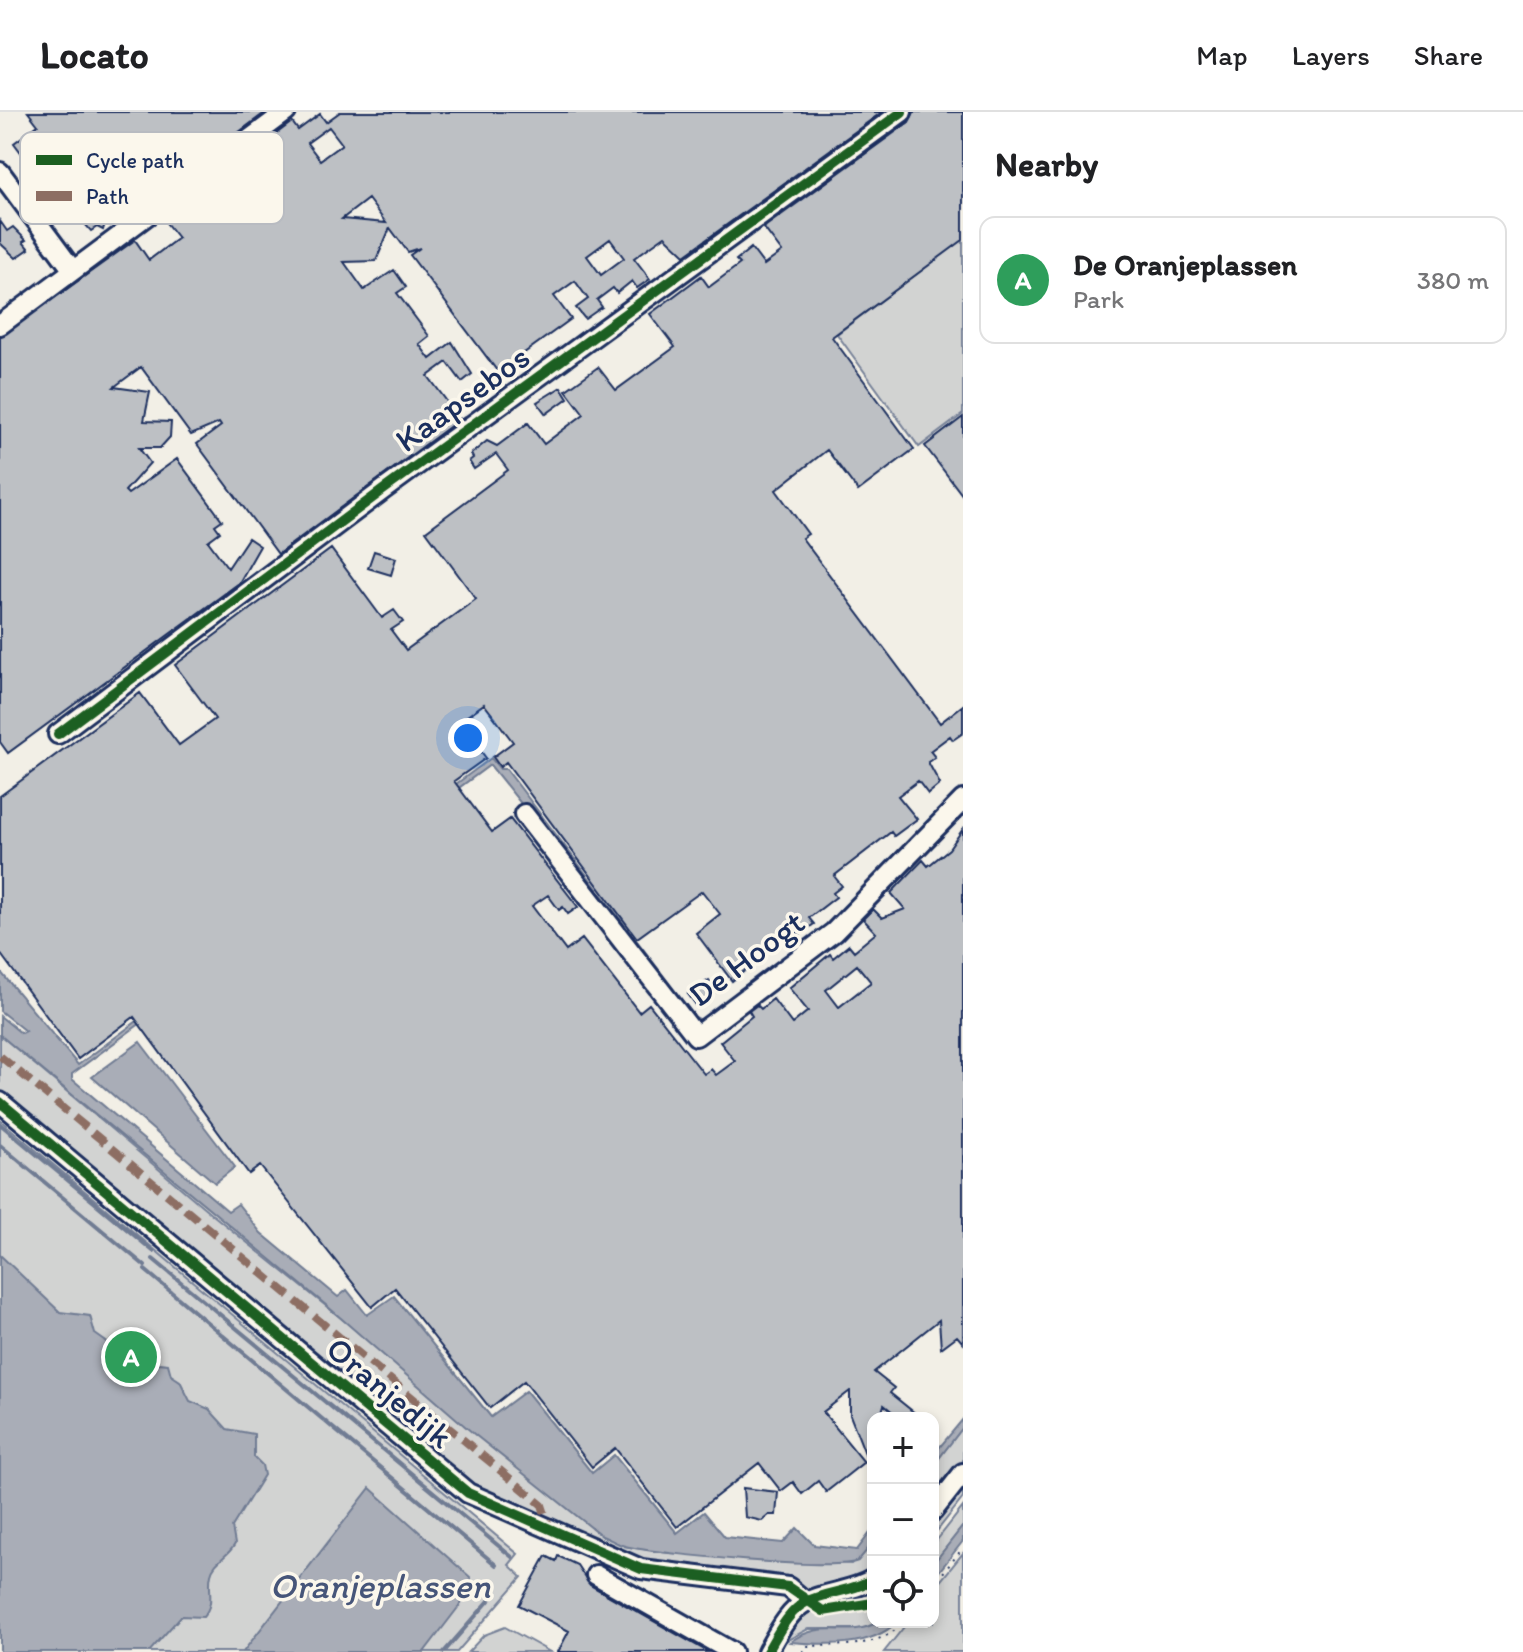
<!DOCTYPE html>
<meta charset="utf-8">
<style>
:root{--surface:#fff;--page:#f6f6f6;--text:#202124;--muted:#757577;--line:#e0e0e0;--accent:#c8321e}
body{margin:0;font-family:Itim,sans-serif;background:var(--page);color:var(--text)}
.controls{position:absolute;right:24px;bottom:24px;display:grid;overflow:hidden;border-radius:16px;box-shadow:0 4px 12px #0003}
.controls button{width:72px;height:72px;display:grid;place-items:center;padding:0;border:0;border-bottom:2px solid var(--line);background:var(--surface);color:var(--text);font:40px sans-serif}
.you{position:absolute;left:468px;top:626px;width:28px;height:28px;margin:-20px;border:6px solid #fff;border-radius:50%;background:#1a73e8;box-shadow:0 0 0 12px #1a73e833}
.badge{display:grid;place-items:center;width:52px;height:52px;border-radius:50%;background:var(--accent);color:#fff;font-size:26px;font-weight:700}
.pin{position:absolute;translate:-50% -50%;border:4px solid #fff;box-shadow:0 2px 8px #0006}
.list{margin:0;padding:0;list-style:none}
h2{display:flex;justify-content:space-between;align-items:center;height:104px;margin:0;padding:0 32px;font-size:34px}
h2 small{font-size:26px;font-weight:400;color:var(--muted)}
.list li{display:grid;grid-template-columns:52px 1fr auto;gap:24px;align-items:center;box-sizing:border-box;height:128px;margin:0 16px 16px;padding:0 16px;border:2px solid var(--line);border-radius:16px}
.list b{display:block;font-size:30px;white-space:nowrap}
.list p{margin:0;font-size:26px;white-space:nowrap;color:var(--muted)}
.list em{font-size:26px;font-style:normal;color:var(--muted)}
.icon{flex:none;width:44px;height:44px;fill:none;stroke:currentColor;stroke-width:2;stroke-linecap:round;stroke-linejoin:round}
.map{position:relative;flex:none;width:963px;height:1540px;overflow:hidden}
header{display:flex;align-items:center;gap:48px;box-sizing:border-box;height:112px;padding:0 40px;background:var(--surface);border-bottom:2px solid var(--line)}
header strong{font-size:38px}
nav{display:flex;gap:44px;margin-inline-start:auto;font-size:28px}
main{display:flex}
aside{flex:1;background:var(--surface)}
.map>svg:first-child{display:block}
.green{fill:#d2d3d2;stroke:#768198;stroke-width:2}
.water{fill:#a9adb7;stroke:#707b93;stroke-width:2}
.lines{fill:none;stroke-linecap:round;stroke-linejoin:round}
.stream{stroke:#707b93;stroke-width:4}
.building{fill:#bdc0c4;stroke:#1b2f5e;stroke-width:2;fill-rule:evenodd}
.minor-casing{stroke:#1b2f5e;stroke-width:24}
.path{stroke:#1b2f5e;stroke-width:2;stroke-dasharray:2 6;stroke-linecap:butt}
.minor{stroke:#fbf7ec;stroke-width:18}
.quiet{stroke:#8d6e63;stroke-width:8;stroke-dasharray:16 8;stroke-linecap:butt}
.cycleway-casing{stroke:#fbf7ec;stroke-width:15}
.cycleway{stroke:#1b5e20;stroke-width:10}
.labels{text-anchor:middle;stroke-width:7;stroke-linejoin:round;paint-order:stroke}
.street-label{font-size:34px;fill:#1b2f5e;stroke:#fbf7ec}
.water-label{font-size:36px;font-style:italic;fill:#465579;stroke:#fbf7ec}
.key{fill:#fbf7ec;stroke:#b8bbc1;stroke-width:2}
.key-label{font-size:22px;fill:#1b2f5e}
</style>
<header>
<strong>Locato</strong>
<nav><a>Map</a><a>Layers</a><a>Share</a></nav>
</header>
<main>
<div class="map">
<svg width="963" height="1540" viewBox="0 0 963 1540">
<rect width="100%" height="100%" fill="#f2efe6"/>
<filter id="ink" filterUnits="userSpaceOnUse"><feTurbulence type="fractalNoise" baseFrequency=".0125" numOctaves="2"/><feDisplacementMap in="SourceGraphic" scale="16" xChannelSelector="R" yChannelSelector="G"/><feConvolveMatrix kernelMatrix="1 2 1 2 8 2 1 2 1" color-interpolation-filters="sRGB"/></filter>
<g filter="url(#ink)">
<path class="green" d="M 963,127 L 963,302 L 919,335 L 837,222 Z
M 0,923 L 213,1103 L 624,1434 L 668,1441 L 851,1452 L 873,1431 L 873,1462 L 814,1484 L 650,1454 L 476,1382 L 0,988 Z
M 0,1008 L 518,1442 L 509,1453 L 522,1465 L 457,1540 L 0,1540 Z
M 963,1315 L 963,1357 L 933,1395 L 933,1354 Z
M 963,1365 L 963,1386 L 933,1424 L 933,1403 Z
M 963,1395 L 963,1414 L 933,1452 L 933,1433 Z
M 963,1441 L 963,1540 L 884,1540 L 908,1510 L 933,1510 L 933,1478 Z
M 873,1475 L 873,1488 L 821,1495 L 819,1492 Z
M 873,1494 L 873,1510 L 878,1510 L 865,1517 L 808,1517 L 784,1530 L 797,1502 C 819,1495 847,1507 873,1494 Z
M 505,1515 L 550,1540 L 468,1540 L 484,1523 Z"/>
<path class="water" d="M 491,646 L 500,657 L 506,657 L 695,905 L 701,908 L 723,893 L 704,910 L 693,906 L 490,653 L 72,962 L 72,967 L 228,1099 L 238,1092 L 261,1121 L 338,1185 L 347,1178 L 367,1203 L 394,1184 L 491,1305 L 526,1279 L 592,1361 L 614,1343 L 677,1421 L 704,1400 L 725,1425 L 783,1431 L 797,1416 L 814,1433 L 857,1438 L 870,1421 L 873,1431 L 858,1449 C 835,1459 655,1442 625,1434 C 617,1432 610,1427 602,1424 L 474,1322 L 327,1194 L 0,923 L 0,904 L 21,921 L 25,919 L 0,899 L 0,859 L 78,953 Z
M 140,930 L 235,1055 L 215,1071 L 92,965 Z
M 0,1143 L 60,1200 L 90,1204 L 95,1222 L 146,1258 L 159,1251 L 168,1252 L 171,1263 L 180,1269 L 190,1289 L 209,1297 L 227,1317 L 254,1322 L 254,1345 L 262,1353 L 264,1363 L 232,1415 L 235,1432 C 229,1444 214,1449 211,1462 C 207,1478 216,1490 203,1505 L 181,1504 L 149,1540 L 0,1540 Z
M 963,1307 L 963,1315 L 933,1354 L 933,1343 Z
M 370,1376 L 471,1466 L 470,1480 L 424,1540 L 243,1540 Z
M 963,1414 L 963,1429 L 933,1467 L 933,1452 Z
M 878,1510 L 897,1510 C 871,1536 824,1533 790,1530 C 825,1505 845,1528 878,1510 Z"/>
<g class="lines">
<path class="stream" d="M 0,1012 L 153,1139
M 0,1033 L 145,1154
M 153,1147 L 512,1445
M 145,1158 L 496,1453
M 444,1540 L 494,1483"/>
</g>
<path class="building" d="M 28,0 L 266,0 L 118,110 L 109,97 L 103,118 L 97,115 L 91,119 L 71,96 L 83,87 L 67,65 L 49,78 L 14,31 L 38,13 Z
M 340,0 L 882,0 L 685,143 L 665,124 L 634,146 L 650,167 L 637,176 L 632,169 L 617,181 L 613,176 L 597,188 L 602,195 L 585,207 L 576,196 L 588,187 L 575,169 L 554,184 L 571,207 L 498,260 L 410,143 L 420,136 L 408,140 L 390,116 L 376,149 L 344,150 L 364,178 L 394,158 L 406,175 L 397,181 L 429,224 L 419,232 L 430,247 L 452,230 L 472,262 L 462,270 L 447,250 L 428,264 L 460,307 L 278,442 L 197,332 L 221,314 L 219,311 L 191,323 L 141,255 L 114,275 L 150,280 L 144,309 L 171,310 L 170,325 L 160,336 L 139,336 L 150,351 L 125,379 L 128,382 L 177,347 L 222,408 L 215,413 L 220,420 L 208,429 L 228,456 L 248,426 L 260,434 L 239,471 L 8,641 L 0,630 L 0,225 L 135,128 L 149,148 L 178,126 L 163,107 L 292,10 L 298,18 L 320,2 L 326,10 ZM 329,15 L 342,32 L 320,48 L 307,31 ZM 368,87 L 386,111 L 342,107 ZM 610,127 L 624,146 L 601,163 L 587,144 Z
M 914,0 L 963,0 L 963,128 L 832,225 L 914,337 L 858,379 L 827,338 L 776,378 L 808,422 L 802,426 L 940,611 L 963,593 L 963,621 L 953,628 L 950,624 L 930,639 L 935,645 L 928,650 L 940,672 L 928,682 L 918,669 L 898,684 L 917,707 L 894,724 L 891,720 L 834,764 L 842,774 L 833,781 L 836,785 L 809,806 L 814,812 L 799,823 L 791,813 L 748,846 L 753,852 L 732,869 L 696,821 L 720,802 L 702,779 L 637,826 L 506,650 L 500,655 L 493,645 L 513,630 L 484,592 L 459,610 L 486,646 L 454,669 L 492,720 L 510,707 L 578,795 L 568,802 L 563,795 L 559,798 L 548,783 L 532,794 L 566,839 L 582,827 L 639,900 L 649,892 L 704,962 L 711,957 L 716,963 L 735,949 L 720,930 L 752,904 L 749,899 L 757,893 L 761,897 L 773,887 L 792,912 L 808,899 L 789,876 L 830,842 L 833,846 L 849,833 L 854,839 L 876,821 L 863,807 L 873,797 L 882,806 L 905,797 L 891,781 L 923,748 L 928,754 L 949,737 L 963,717 L 963,1231 L 957,1224 L 941,1236 L 939,1208 L 874,1260 L 894,1276 L 890,1281 L 921,1306 L 900,1306 L 884,1293 L 880,1306 L 873,1306 L 873,1362 L 850,1303 L 850,1279 L 823,1300 L 864,1350 L 844,1366 L 826,1380 L 818,1369 L 802,1382 L 793,1370 L 781,1379 L 759,1351 L 677,1415 L 615,1336 L 592,1355 L 524,1269 L 490,1296 L 395,1176 L 372,1195 L 260,1054 L 249,1062 L 134,905 L 78,947 L 0,841 L 0,684 L 140,581 L 179,633 L 215,607 L 175,553 L 331,437 L 382,506 L 394,498 L 403,510 L 391,518 L 406,538 L 476,487 L 426,419 L 508,358 L 496,342 L 474,357 L 469,349 L 473,346 L 471,342 L 487,329 L 497,334 L 528,311 L 544,332 L 584,302 L 566,278 L 598,255 L 616,278 L 675,235 L 650,202 L 701,164 L 709,175 L 740,152 L 736,148 L 751,136 L 764,153 L 782,140 L 764,116 L 766,114 L 909,10 ZM 857,853 L 871,870 L 839,895 L 826,878 Z
M 0,109 L 7,119 L 13,115 L 26,128 L 23,130 L 29,137 L 16,146 L 0,131 Z
M 561,275 L 568,286 L 546,302 L 537,290 Z
M 963,305 L 963,384 L 925,334 Z
M 374,439 L 396,446 L 391,463 L 368,456 Z
M 709,868 L 717,879 L 696,893 L 688,882 Z
M 743,1376 L 778,1380 L 776,1403 L 769,1403 L 762,1409 L 745,1405 Z
M 546,1444 L 556,1449 L 558,1444 L 577,1453 L 590,1473 L 708,1540 L 558,1540 L 569,1519 L 519,1493 Z"/>
<g class="lines">
<g class="minor-casing">
<path id="minor" d="M 0,60 L 72,157
M 0,213 L 286,0
M 58,622 L 383,378 L 902,0
M 524,702 L 696,924 L 834,820 L 963,688
M 0,990 L 468,1381 L 641,1457 L 788,1475 L 806,1490
M 933,1399 L 963,1361
M 596,1463 L 732,1540
M 767,1540 C 777,1523 788,1499 806,1490 C 828,1479 852,1480 873,1467"/>
</g>
<path class="path" d="M 933,1473 L 963,1436
M 803,1540 L 806,1534 C 837,1533 882,1537 903,1510"/>
<use href="#minor" class="minor"/>
<path class="quiet" d="M 0,944 L 542,1393 L 550,1417"/>
<g class="cycleway-casing">
<path id="cycleway" d="M 58,622 L 383,378 L 902,0
M 0,990 L 468,1381 L 641,1457 L 788,1475 L 823,1499 L 873,1491
M 767,1540 C 777,1523 788,1499 806,1490 C 828,1479 852,1480 873,1467"/>
</g>
<use href="#cycleway" class="cycleway"/>
</g>
</g>
<g class="labels">
<g class="street-label">
<text transform="translate(462 286) rotate(-36)" y="12">Kaapsebos</text>
<text transform="translate(746 846) rotate(-37)" y="12">De Hoogt</text>
<text transform="translate(390 1280) rotate(40)" y="12">Oranjedijk</text>
</g>
<g class="water-label">
<text x="380" y="1486">Oranjeplassen</text>
</g>
</g>
<rect x="20" y="20" width="264" height="92" rx="12" class="key"/>
<rect x="36" y="43" width="36" height="10" fill="#1b5e20"/>
<rect x="36" y="79" width="36" height="10" fill="#8d6e63"/>
<g class="key-label">
<text x="86" y="56">Cycle path</text>
<text x="86" y="92">Path</text>
</g>
</svg>
<div class="controls">
<button>+</button>
<button>−</button>
<button><svg class="icon" aria-label="locate" viewBox="0 0 24 24"><circle cx="12" cy="12" r="6"/><path d="M12 2v4M12 18v4M2 12h4M18 12h4"/></svg></button>
</div>
<div class="you"></div>
<div class="pin badge" style="left:131px;top:1245px;background:#2e9e5b">A</div>
</div>
<aside>
<h2>Nearby<small></small></h2>
<ul class="list">
<li><span class="badge" style="background:#2e9e5b">A</span><div><b>De Oranjeplassen</b><p>Park</p></div><em>380 m</em></li>
</ul>
</aside>
</main>
